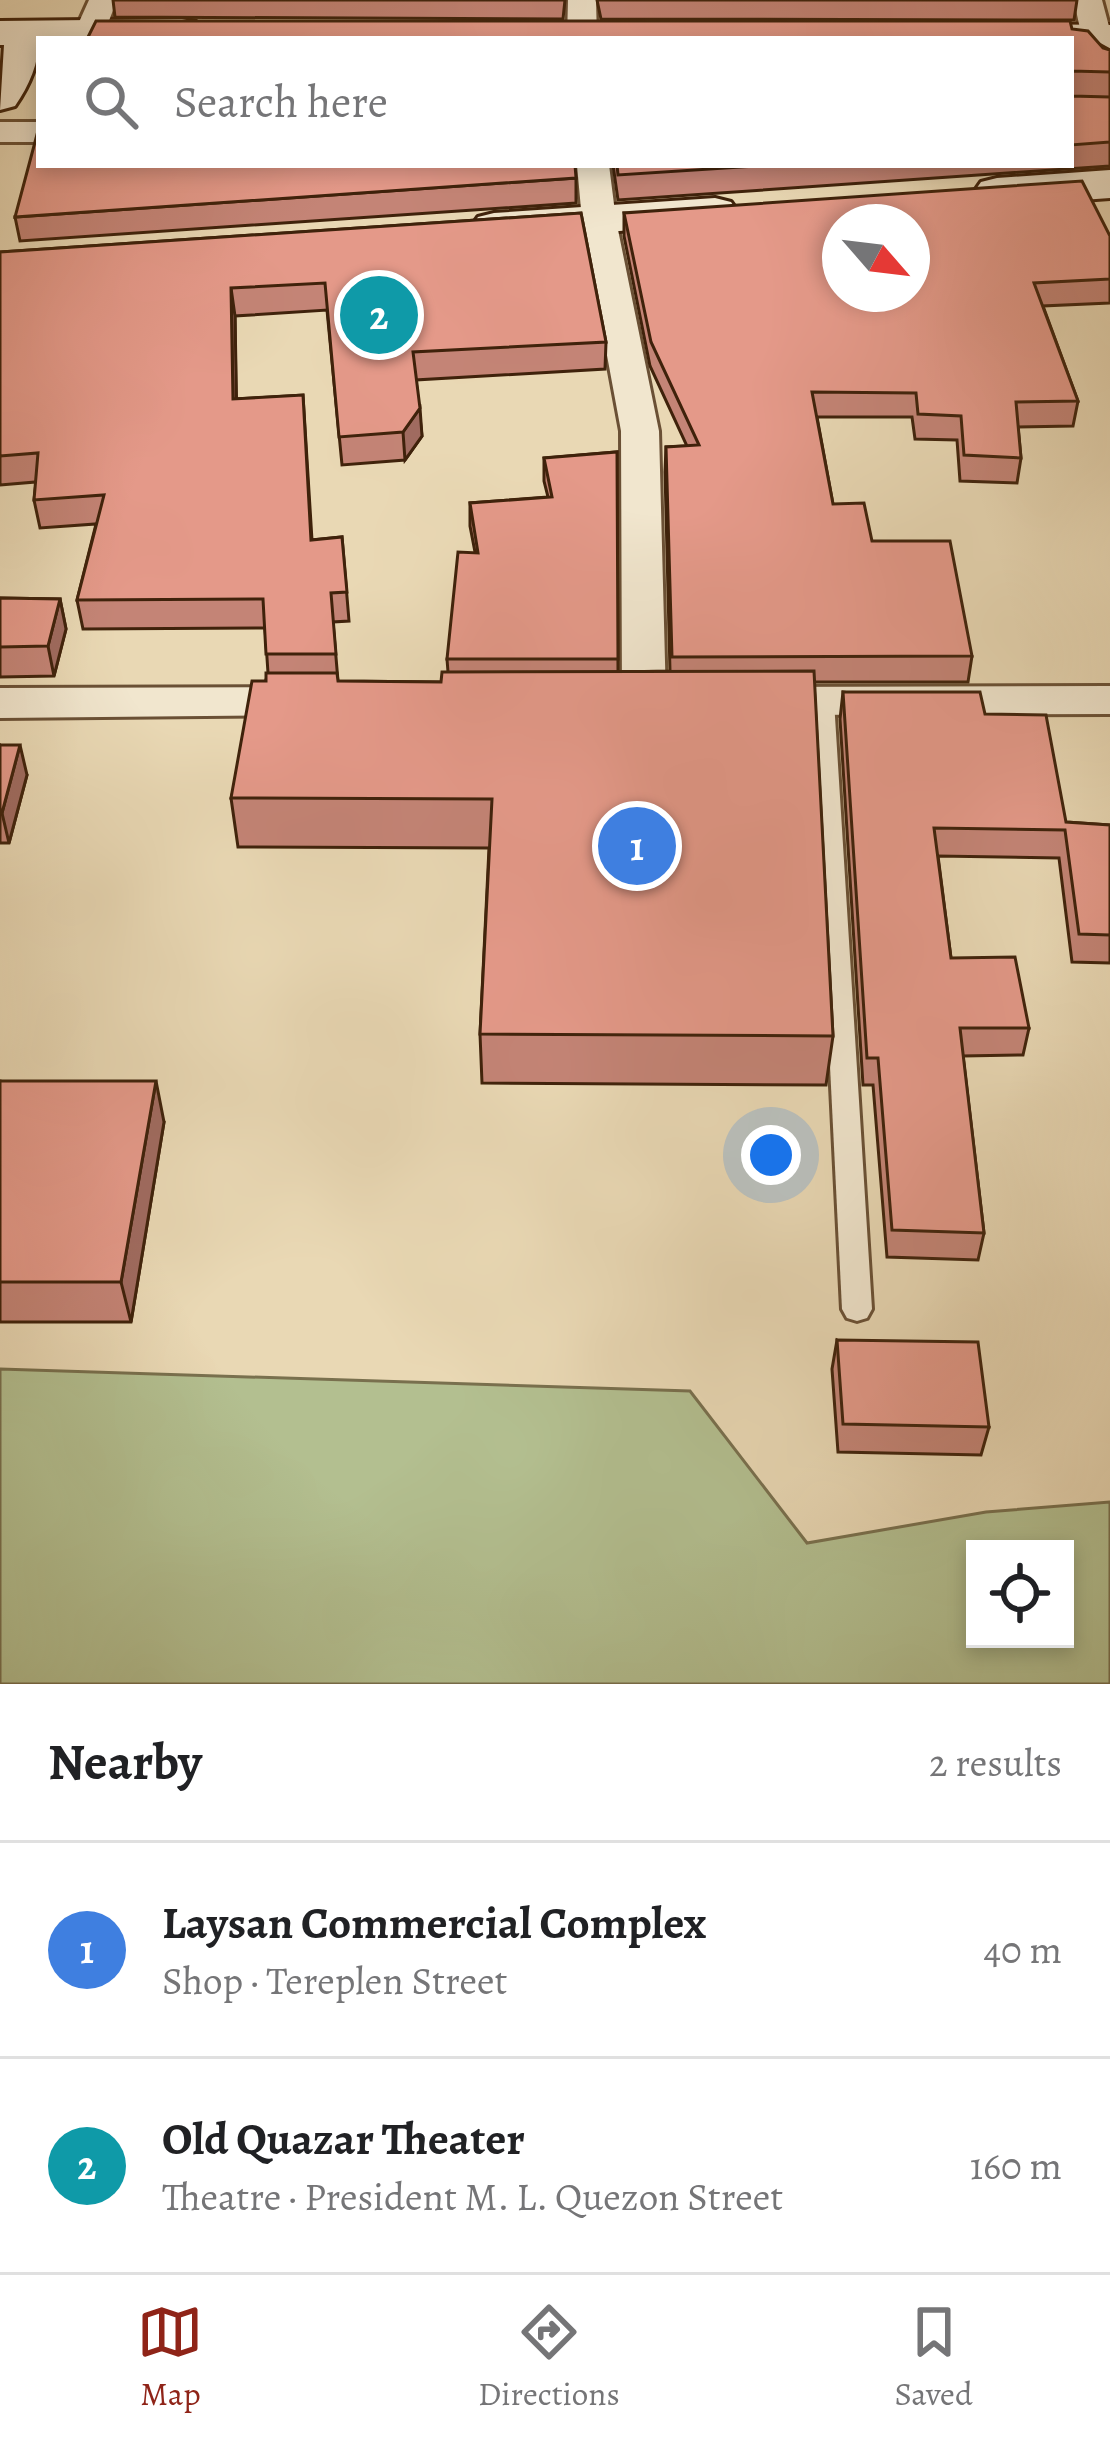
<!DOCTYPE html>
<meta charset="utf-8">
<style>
:root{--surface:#fff;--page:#f6f6f6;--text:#202124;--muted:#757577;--line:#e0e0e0;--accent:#8f2418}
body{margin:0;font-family:Alegreya,serif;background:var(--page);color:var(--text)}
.controls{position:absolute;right:36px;bottom:36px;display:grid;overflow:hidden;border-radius:0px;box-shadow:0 6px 18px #0003}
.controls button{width:108px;height:108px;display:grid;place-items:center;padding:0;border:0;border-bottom:3px solid var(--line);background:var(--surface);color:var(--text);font:60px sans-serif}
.compass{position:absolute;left:822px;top:204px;width:108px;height:108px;border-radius:50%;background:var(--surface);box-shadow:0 6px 18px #0003;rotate:118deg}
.you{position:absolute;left:771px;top:1155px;width:42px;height:42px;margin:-30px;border:9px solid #fff;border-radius:50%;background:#1a73e8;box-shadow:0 0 0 18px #1a73e833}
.badge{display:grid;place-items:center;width:78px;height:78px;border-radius:50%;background:var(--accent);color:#fff;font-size:39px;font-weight:700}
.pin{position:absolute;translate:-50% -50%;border:6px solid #fff;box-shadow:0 3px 12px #0006}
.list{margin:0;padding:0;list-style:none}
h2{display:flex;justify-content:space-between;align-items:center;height:156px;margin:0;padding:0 48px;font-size:51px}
h2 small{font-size:39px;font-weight:400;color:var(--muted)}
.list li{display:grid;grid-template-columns:78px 1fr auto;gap:36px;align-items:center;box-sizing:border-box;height:216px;padding:0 48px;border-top:3px solid var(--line)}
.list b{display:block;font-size:45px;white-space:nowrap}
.list p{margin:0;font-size:39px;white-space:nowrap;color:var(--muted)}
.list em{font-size:39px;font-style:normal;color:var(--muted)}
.icon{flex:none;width:66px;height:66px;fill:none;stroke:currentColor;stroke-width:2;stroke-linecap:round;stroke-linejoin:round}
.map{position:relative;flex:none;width:1110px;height:1684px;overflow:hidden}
.search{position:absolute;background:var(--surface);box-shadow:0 6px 18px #0003;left:36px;right:36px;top:36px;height:132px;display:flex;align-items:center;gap:30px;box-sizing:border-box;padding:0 42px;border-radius:0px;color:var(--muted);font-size:45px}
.sheet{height:588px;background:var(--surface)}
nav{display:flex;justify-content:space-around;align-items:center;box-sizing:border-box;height:168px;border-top:3px solid var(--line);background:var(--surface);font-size:33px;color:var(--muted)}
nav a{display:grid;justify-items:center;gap:6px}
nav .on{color:var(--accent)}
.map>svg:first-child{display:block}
.green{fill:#b3bf90;stroke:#79704e;stroke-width:3;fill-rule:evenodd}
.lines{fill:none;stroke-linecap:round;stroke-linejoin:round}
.lane-casing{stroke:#6a5035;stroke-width:6}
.street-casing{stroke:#6a5035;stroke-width:6}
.secondary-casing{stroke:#3f220b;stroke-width:6}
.lane{fill:#f1e6ce;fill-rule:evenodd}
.street{fill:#f1e6ce;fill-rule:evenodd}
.secondary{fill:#f1e6ce;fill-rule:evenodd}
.wall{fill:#c48476;stroke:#3f220b;stroke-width:3}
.shaded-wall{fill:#a06b60;stroke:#3f220b;stroke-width:3}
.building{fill:#e49989;stroke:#3f220b;stroke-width:3;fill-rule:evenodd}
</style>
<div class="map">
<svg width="1110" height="1684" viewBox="0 0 1110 1684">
<rect width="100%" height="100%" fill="#e9d8b4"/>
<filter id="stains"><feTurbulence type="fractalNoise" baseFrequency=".00167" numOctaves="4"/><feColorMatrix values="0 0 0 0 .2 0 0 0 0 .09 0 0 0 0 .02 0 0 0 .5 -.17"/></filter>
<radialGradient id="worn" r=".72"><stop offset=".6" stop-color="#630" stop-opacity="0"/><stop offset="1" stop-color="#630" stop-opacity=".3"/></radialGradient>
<path class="green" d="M 0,1369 L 690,1391 L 807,1543 L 986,1512 L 1110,1502 L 1110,1684 L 0,1684 ZM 975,1549 L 1065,1549 L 1065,1639 L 975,1639 Z"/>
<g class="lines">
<g class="lane-casing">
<path id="lane" d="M 823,694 L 834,701 L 872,1309 L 867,1318 L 857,1321 L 847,1318 L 842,1309 L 812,701 Z"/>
</g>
<g class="street-casing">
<path id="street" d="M 89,0 L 117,0 L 105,31 L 93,39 L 80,37 L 75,31 Z
M 568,0 L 596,0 L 597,39 L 567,39 Z
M 1074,0 L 1102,0 L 1110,30 L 1110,71 C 1084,64 1079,23 1074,0 Z
M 0,122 L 39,122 L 39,142 L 0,142 Z
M 577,165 L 609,165 L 616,220 L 659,431 L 666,700 L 660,710 L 644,714 L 628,710 L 622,700 L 621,431 L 582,220 Z
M 1110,686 L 1110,714 L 749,715 L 733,711 L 727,701 L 733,691 L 749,687 Z
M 313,687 L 329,691 L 335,701 L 329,711 L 313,715 L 0,718 L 0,688 Z"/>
</g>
<g class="secondary-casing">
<path id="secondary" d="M 182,19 L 196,22 L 202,31 L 197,39 L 39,39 C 39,63 29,86 15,106 L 0,110 L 4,45 L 0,45 L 0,21 Z
M 1006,24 L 1110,25 L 1110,49 L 1071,49 L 1071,39 L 988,39 L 992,27 Z
M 1110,170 L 1110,198 L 997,206 L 981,202 L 974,192 L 981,182 L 997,178 Z
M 715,198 L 731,202 L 738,212 L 731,222 L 494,241 L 478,237 L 471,227 L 478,217 L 494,213 Z"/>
</g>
<use href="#lane" class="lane"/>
<use href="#street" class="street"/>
<use href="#secondary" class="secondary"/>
</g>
<path class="wall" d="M 113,0 L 565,0 L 563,19 L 115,17 Z
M 597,0 L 1077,0 L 1074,20 L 601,19 Z
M 1072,29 L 1110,50 L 1110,166 L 618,200 L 613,165 L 1071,165 Z
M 576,178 L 576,203 L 20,241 L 15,217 Z
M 581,213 L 606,342 L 605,369 L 416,380 L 422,436 L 405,460 L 342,465 L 327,310 L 235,316 L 236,399 L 303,395 L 312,540 L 342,537 L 349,621 L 333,622 L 338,681 L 441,682 L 448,672 L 447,659 L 475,552 L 470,526 L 470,503 L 548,497 L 544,481 L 544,458 L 617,452 L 618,672 L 670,671 L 665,472 L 666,447 L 687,446 L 650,366 L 624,236 L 624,213 L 1110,236 L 1110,303 L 1043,306 L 1078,401 L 1073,426 L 1018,427 L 1021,458 L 1017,483 L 960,481 L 957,440 L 915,439 L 912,417 L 817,417 L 833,504 L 872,541 L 972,656 L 968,682 L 814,682 L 833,1036 L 826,1085 L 482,1083 L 480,1034 L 489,848 L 238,847 L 231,798 L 268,673 L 265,628 L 83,629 L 77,600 L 96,524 L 40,528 L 34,500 L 36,482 L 0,485 L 0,252 Z
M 0,598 L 60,599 L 66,629 L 54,676 L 0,677 Z
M 843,692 L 985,714 L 1066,822 L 1110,825 L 1110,963 L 1072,962 L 1059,858 L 938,856 L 951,958 L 1029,1028 L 1023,1055 L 963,1056 L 984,1233 L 978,1260 L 887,1257 L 873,1085 L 863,1085 L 840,719 Z
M 0,745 L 27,775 L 9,843 L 0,843 Z
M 0,1081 L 164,1122 L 131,1322 L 0,1322 Z
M 837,1340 L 989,1427 L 981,1455 L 838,1452 L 832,1369 Z"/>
<path class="shaded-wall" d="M 231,288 L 235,316 L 237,427 L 233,399 Z
M 420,408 L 422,436 L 405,460 L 403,432 Z
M 60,599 L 66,629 L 54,676 L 48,646 Z
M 20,745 L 27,775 L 9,843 L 2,813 Z
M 156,1081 L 164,1122 L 131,1322 L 121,1282 Z"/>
<path class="building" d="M 96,21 L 1070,21 L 1072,29 L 1088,31 L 1103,48 L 1110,50 L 1110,72 L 1072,71 L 1072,96 L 1110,97 L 1110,142 L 1071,145 L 1071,39 L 87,39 Z
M 39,127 L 39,165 L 575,165 L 576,178 L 15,217 Z
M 617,165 L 771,165 L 618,175 Z
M 1082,181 L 1110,236 L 1110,279 L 1034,283 L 1078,401 L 1016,402 L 1021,458 L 964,455 L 961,416 L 918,414 L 916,393 L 812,392 L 833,504 L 864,503 L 872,541 L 950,541 L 972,656 L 672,657 L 666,447 L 699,445 L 651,342 L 624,213 ZM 840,222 L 912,222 L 912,294 L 840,294 Z
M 581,213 L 606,342 L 413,352 L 420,408 L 403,432 L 339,437 L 325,283 L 231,288 L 233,399 L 303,395 L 311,540 L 342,537 L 347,592 L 331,593 L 336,654 L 266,654 L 263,599 L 77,600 L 104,495 L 34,500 L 38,453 L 0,456 L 0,252 Z
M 617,452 L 618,659 L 447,659 L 458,552 L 478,553 L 470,503 L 552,497 L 544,458 Z
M 0,598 L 60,599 L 48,646 L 0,647 Z
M 814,671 L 833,1036 L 480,1034 L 492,799 L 231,798 L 252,681 L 266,681 L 266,673 L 337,673 L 338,681 L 441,682 L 442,672 Z
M 843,692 L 980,692 L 985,714 L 1046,715 L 1066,822 L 1110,825 L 1110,935 L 1079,934 L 1065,830 L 934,828 L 951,958 L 1015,957 L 1029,1028 L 960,1028 L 984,1233 L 892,1230 L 878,1058 L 867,1058 Z
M 0,745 L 20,745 L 2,813 L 0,813 Z
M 0,1081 L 156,1081 L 121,1282 L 0,1282 Z
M 837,1340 L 978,1342 L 989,1427 L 843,1424 Z"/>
<rect width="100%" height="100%" filter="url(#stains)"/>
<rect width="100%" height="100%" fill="url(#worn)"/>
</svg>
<div class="controls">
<button><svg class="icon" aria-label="locate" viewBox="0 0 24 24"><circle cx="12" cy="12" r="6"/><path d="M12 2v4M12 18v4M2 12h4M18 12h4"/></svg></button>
</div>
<svg class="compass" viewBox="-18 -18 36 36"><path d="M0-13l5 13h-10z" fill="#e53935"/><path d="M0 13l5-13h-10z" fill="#757577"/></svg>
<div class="you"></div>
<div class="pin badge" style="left:637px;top:846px;background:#3f7fe0">1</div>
<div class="pin badge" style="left:379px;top:315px;background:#0f9aa8">2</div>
<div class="search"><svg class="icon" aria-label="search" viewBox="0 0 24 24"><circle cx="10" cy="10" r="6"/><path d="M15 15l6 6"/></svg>Search here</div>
</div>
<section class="sheet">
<h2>Nearby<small>2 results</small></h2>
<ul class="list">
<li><span class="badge" style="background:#3f7fe0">1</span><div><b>Laysan Commercial Complex</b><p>Shop · Tereplen Street</p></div><em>40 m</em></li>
<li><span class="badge" style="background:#0f9aa8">2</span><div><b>Old Quazar Theater</b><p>Theatre · President M. L. Quezon Street</p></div><em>160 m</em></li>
</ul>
</section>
<nav>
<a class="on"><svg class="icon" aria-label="map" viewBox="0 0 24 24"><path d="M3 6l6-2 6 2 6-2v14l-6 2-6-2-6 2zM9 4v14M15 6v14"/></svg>Map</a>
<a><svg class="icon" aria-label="directions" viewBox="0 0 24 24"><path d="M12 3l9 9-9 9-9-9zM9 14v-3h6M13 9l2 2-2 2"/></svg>Directions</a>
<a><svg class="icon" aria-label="saved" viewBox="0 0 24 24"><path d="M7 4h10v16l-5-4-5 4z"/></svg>Saved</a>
</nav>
